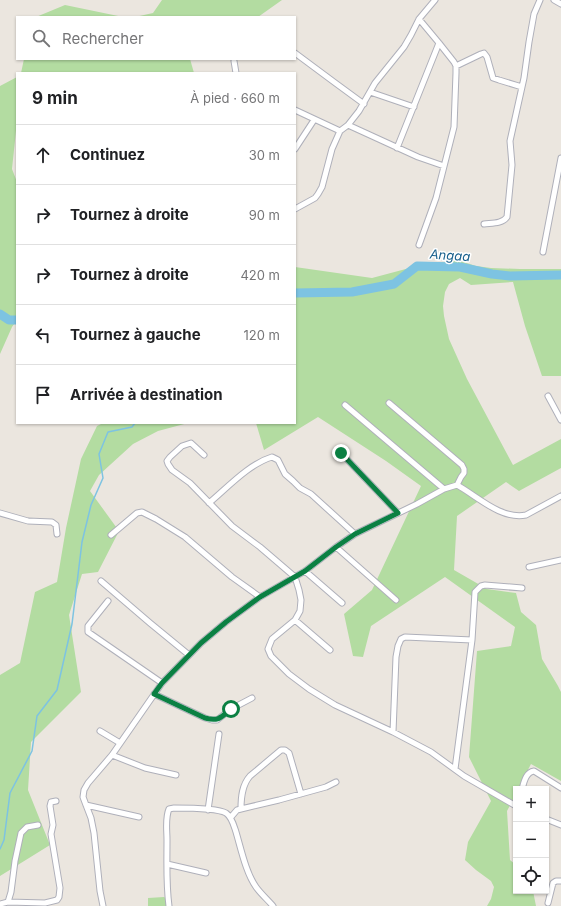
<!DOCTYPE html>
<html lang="fr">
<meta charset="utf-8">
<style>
:root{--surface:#fff;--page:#f6f6f6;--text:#202124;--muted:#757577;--line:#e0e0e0}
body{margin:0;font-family:Inter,sans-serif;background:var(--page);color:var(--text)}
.controls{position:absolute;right:12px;bottom:12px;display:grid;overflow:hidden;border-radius:0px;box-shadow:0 1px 3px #0004}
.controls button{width:36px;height:36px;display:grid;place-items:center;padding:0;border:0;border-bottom:1px solid var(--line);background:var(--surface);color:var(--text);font:20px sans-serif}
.stop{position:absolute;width:12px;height:12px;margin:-9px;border:3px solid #0b8043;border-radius:50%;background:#fff}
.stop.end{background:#0b8043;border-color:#fff;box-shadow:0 1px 4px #0008}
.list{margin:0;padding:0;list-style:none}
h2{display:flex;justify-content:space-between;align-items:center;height:52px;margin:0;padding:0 16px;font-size:17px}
h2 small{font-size:13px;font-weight:400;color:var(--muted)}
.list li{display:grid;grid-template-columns:26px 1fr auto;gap:12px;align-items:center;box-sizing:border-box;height:60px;padding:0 16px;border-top:1px solid var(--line)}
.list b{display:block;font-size:15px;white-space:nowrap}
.list em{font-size:13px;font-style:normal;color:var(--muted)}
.icon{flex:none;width:22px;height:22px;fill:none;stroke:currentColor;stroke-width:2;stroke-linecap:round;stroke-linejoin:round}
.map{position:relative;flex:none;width:561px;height:906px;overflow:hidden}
.search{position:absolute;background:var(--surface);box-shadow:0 1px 3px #0004;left:16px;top:16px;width:280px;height:44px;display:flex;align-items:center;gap:10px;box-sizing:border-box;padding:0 14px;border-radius:0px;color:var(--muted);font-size:15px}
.panel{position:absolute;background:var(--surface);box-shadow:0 1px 3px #0004;left:16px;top:72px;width:280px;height:352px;border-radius:0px}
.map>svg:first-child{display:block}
.green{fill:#b3dca1}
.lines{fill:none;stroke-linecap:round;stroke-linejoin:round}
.stream{stroke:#7dc3e2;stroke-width:1.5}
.river{stroke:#7dc3e2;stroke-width:9}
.street-casing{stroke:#afb0ba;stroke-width:7}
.street{stroke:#fff;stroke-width:5}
.route{stroke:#0b8043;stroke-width:5}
.labels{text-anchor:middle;stroke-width:3;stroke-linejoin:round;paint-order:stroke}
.water-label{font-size:13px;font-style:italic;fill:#1c628e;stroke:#fff}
</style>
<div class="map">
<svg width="561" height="906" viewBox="0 0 561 906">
<rect width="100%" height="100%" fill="#ebe6df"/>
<path class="green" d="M 162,0 L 282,0 L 258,17 L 135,17 L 153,13 Z
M 65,5 L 123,17 L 36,17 Z
M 24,59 L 190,59 L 194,73 L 21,73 Z
M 17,77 L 17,121 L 12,169 L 17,182 L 17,320 L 12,327 L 0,354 L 0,86 Z
M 457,260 L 476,266 L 491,268 L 520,269 L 561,269 L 561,376 L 542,376 L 525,326 L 513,282 L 471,285 L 460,278 L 449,284 L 445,292 L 443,306 L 444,316 L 449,339 L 467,379 L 513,465 L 561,439 L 561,468 L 519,491 L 506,482 L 457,516 L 454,570 L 487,589 L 516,593 L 521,612 L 536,625 L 542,659 L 558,686 L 561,692 L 561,781 L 531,764 L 518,789 L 516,789 L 516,794 L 507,811 L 510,860 L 516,865 L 516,891 L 533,891 L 536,906 L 487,906 L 491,899 L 494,887 L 491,881 L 476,870 L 465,860 L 468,842 L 491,801 L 469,757 L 477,651 L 511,646 L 515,627 L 445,577 L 371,626 L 363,657 L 353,656 L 344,614 L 372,590 L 421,486 L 386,461 L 318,417 L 264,450 L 256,423 L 295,423 L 295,267 L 372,278 L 417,266 Z
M 103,423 L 188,423 L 158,431 L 133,444 L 99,475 L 90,491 L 119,531 L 98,572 L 82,574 L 69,615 L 81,692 L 31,742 L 28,790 L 50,845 L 0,876 L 0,675 L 20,663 L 35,592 L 57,582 L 66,528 L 81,459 L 97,426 Z
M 164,897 L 167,899 L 168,906 L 148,906 L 148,898 Z"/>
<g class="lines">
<path class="stream" d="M 0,849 L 4,840 L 10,793 L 32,751 L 37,716 L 57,690 L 72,624 L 82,542 L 91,505 L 103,478 L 99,454 L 108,432 L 132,427 L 135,423"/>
<path class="river" d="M 295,293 L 352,292 L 394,284 L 417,266 L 460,267 L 492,274 L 510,276 L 561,275
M 0,314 L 9,320 L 17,320"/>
<g class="street-casing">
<path id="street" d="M 554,0 L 561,4
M 419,19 L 439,43 L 454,62 L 456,66 L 456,73 L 454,127 L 436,198 L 419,245
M 295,53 L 334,82 L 364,104
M 234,61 L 236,73
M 456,66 L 481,54 L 484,53 L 487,57 L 493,78 L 499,80 L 522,87
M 370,92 L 414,107
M 295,110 L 340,131
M 348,125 L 418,157 L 444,166
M 397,148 L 439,43
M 295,149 L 314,120
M 295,209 L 315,198 L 318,194 L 322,187 L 332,149 L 340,131 L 348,125 L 359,111 L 375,83 L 404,47 L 411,35 L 419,19 L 435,0
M 484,224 C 492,223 502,224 507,217 L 512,165 L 510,141 L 524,78 L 529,42 L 534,14 L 540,0
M 543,252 L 561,158
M 548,396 L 561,420
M 389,403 L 462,465 L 464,469 L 464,473 L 461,477 L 457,485
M 345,405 L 444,489
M 341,453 L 398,513
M 204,455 L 191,443 L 182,446 L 170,457 L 167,461 L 168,464 L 172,470 L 190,483 L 232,526 L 260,547 L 295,577 L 299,590 L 301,600 L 300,611 L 295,620 L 272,639 L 268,649 L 271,656 L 289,674 L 309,689 L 335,705 L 393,732 L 431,752 L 464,776 L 516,806
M 209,503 C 228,487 249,464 272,457 L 278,460 L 285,474 L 293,481 L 300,488 L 311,494 L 355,534
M 0,513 L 28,521 L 52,522 L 56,525 L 57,534
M 111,535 L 137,513 L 142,512 L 156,519 L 185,537 L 232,577 L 260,597
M 336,547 L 396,600
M 529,567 L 561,560
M 305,571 L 342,603
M 101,581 L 150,623 L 189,655
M 108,601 L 88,626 L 88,632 L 162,683
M 295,620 L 330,650
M 154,694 L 205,718 L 212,720 L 217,720 L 231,709 L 252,698
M 100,731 L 120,743
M 393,732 L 396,657 L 398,646 L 401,639 L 405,637 L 472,640
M 112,755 L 145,768 L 176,775
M 455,769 L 472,640 L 475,592 L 481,586 L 485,585 L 522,588
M 522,789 C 524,782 526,772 534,771 L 561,788
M 86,805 L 139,817
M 241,809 C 241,797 242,785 250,776 L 281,750 L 285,750 L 289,753 L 301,794
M 208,810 L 219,734
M 231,817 L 237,810 L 241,809 L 279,800 L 326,787 L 336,782
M 546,819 L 561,825
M 167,864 L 206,873
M 8,902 L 45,903 L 57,900 L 59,897 L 60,888 L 51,834 L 53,825 L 50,806 L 51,802 L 56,801
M 548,903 L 553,883 L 556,881 L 561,881
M 0,904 L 8,902 L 11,892 L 15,861 L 21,833 L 27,827 L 38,825
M 103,906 L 100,891 L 94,833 L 91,818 L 86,805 L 83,797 L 84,790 L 88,783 L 112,755 L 162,683 L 201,643 L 226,622 L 260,597 L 305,571 L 336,547 L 355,534 L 417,504 L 444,489 L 457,485 C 477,496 501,520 526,515 L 561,496
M 169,906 C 166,884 167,862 167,840 C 167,830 165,818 169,809 L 174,808 C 185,808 217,808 226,813 C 232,817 234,826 236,832 C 241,849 246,873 256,887 C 261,894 268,900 273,906"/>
</g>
<use href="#street" class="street"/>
</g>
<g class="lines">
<path class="route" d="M 231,709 C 221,717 219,722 205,718 L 154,694 L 162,683 L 201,643 L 226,622 L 260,597 L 305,571 L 336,547 L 355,534 L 398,513 L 341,453"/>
</g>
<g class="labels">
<g class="water-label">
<text transform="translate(450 255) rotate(4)" y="5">Angaa</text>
</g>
</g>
</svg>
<div class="controls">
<button>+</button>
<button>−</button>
<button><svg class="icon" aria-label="locate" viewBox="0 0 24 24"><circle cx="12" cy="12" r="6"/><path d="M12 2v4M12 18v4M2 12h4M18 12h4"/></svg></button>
</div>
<div class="stop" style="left:231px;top:709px"></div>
<div class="stop end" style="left:341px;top:453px"></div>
<div class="search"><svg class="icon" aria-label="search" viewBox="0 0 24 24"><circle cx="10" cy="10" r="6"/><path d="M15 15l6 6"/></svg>Rechercher</div>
<section class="panel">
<h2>9 min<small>À pied · 660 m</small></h2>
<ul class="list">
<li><svg class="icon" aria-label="ahead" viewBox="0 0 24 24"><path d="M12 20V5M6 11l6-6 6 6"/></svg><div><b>Continuez</b></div><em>30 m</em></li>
<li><svg class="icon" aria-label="right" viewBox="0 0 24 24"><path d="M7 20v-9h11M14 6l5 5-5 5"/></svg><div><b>Tournez à droite</b></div><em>90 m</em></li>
<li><svg class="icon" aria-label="right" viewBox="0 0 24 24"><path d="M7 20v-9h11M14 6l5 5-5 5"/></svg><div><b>Tournez à droite</b></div><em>420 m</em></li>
<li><svg class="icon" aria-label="left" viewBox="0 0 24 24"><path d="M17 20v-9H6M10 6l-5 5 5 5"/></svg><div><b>Tournez à gauche</b></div><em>120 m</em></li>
<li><svg class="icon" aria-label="arrive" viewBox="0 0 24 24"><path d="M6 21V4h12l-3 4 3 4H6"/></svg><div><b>Arrivée à destination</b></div></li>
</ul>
</section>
</div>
